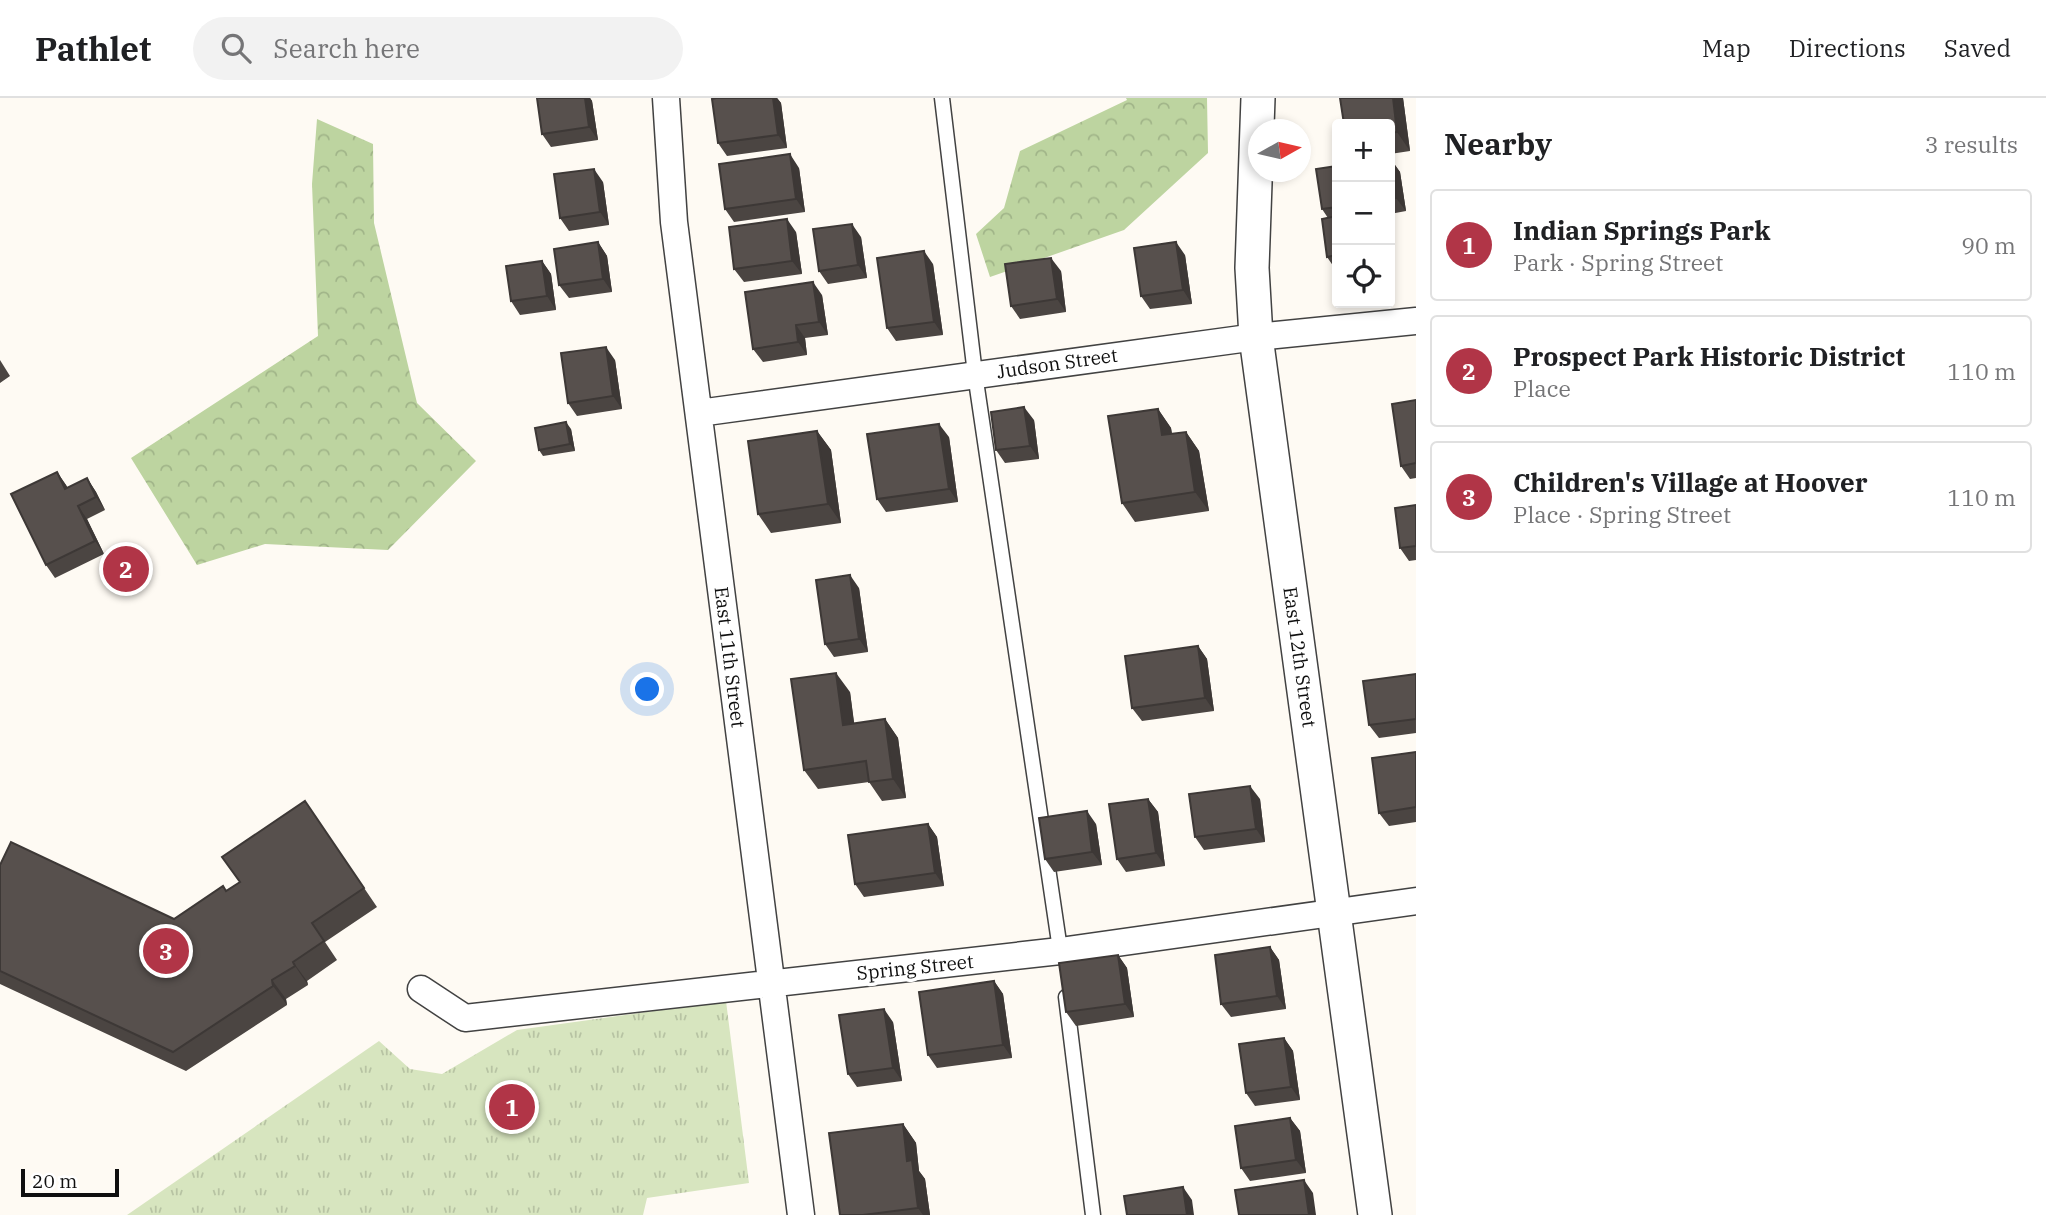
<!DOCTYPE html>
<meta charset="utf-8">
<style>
:root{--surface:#fff;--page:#f2f2f2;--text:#202124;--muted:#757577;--line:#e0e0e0;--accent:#b13547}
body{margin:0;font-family:"IBM Plex Serif",serif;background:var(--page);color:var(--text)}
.controls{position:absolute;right:21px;top:21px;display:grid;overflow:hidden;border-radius:7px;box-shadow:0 4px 10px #0003}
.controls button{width:63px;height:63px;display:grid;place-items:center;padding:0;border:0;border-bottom:2px solid var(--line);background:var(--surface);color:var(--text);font:35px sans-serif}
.compass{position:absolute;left:1248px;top:21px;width:63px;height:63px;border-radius:50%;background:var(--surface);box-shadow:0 4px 10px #0003;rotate:82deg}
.scale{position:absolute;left:21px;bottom:18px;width:98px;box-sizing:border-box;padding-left:7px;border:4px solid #0f0f0f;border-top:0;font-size:19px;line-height:24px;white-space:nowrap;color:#0f0f0f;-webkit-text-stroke:5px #fff;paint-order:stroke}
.you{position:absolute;left:648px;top:592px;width:24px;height:24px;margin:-18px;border:5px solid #fff;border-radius:50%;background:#1a73e8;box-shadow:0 0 0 10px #1a73e833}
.badge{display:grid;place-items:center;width:46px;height:46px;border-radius:50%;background:var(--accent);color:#fff;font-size:23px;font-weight:700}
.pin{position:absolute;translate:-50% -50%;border:4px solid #fff;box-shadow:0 2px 7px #0006}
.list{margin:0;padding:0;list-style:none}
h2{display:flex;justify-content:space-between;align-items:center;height:91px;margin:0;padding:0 28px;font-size:30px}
h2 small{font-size:23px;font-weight:400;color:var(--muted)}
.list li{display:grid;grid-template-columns:46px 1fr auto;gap:21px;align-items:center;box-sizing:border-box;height:112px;margin:0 14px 14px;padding:0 14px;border:2px solid var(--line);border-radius:7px}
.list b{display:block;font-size:26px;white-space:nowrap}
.list p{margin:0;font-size:23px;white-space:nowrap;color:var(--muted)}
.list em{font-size:23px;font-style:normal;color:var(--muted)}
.icon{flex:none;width:38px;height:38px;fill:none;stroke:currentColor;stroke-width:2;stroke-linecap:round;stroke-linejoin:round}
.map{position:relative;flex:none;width:1416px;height:1117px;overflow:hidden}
header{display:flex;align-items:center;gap:42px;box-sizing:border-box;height:98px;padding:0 35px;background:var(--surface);border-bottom:2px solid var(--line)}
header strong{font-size:33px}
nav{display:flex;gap:38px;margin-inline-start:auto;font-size:24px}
.search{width:490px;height:63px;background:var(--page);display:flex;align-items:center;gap:18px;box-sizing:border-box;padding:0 24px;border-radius:38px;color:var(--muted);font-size:26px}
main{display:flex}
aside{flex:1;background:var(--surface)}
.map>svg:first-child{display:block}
.forest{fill:url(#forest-crowns)}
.park{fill:url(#park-tufts)}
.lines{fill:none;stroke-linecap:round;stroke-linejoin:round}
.service-casing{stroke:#424242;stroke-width:17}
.minor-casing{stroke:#424242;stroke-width:29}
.tertiary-casing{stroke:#424242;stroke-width:36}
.service{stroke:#fff;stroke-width:14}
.minor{stroke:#fff;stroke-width:26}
.tertiary{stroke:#fff;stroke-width:33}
.wall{fill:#4b4542}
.shaded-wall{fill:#3d3836}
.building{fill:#57504d;stroke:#3d3836;stroke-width:2}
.labels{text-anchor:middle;stroke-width:7;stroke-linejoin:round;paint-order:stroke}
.street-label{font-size:19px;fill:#0f0f0f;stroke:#fff}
</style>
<header>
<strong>Pathlet</strong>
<div class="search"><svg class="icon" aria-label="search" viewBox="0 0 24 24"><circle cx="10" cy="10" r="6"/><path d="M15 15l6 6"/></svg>Search here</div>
<nav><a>Map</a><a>Directions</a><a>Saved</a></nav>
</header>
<main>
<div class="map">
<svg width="1416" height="1117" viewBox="0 0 1416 1117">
<defs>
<pattern id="forest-crowns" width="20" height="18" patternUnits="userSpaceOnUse" patternTransform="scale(1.75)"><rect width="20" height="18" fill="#bdd4a0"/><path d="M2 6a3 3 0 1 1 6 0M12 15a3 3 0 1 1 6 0" fill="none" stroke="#a1b589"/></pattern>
<pattern id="park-tufts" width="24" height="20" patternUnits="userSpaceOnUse" patternTransform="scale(1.75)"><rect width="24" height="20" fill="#d7e5bf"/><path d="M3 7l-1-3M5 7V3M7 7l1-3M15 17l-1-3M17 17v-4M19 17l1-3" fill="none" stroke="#b7c3a3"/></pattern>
</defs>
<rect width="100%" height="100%" fill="#fefaf3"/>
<path class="forest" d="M 1126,0 L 1207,0 L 1208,55 L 1124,132 L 990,179 L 976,136 L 1004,110 L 1020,53 L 1127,2 Z
M 317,21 L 373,46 L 374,125 L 417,305 L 476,363 L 388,452 L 265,446 L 197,467 L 131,360 L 318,238 L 312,86 Z"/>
<path class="park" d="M 726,903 L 749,1085 L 647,1100 L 643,1117 L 127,1117 L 379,943 L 410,971 L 442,976 L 517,932 Z"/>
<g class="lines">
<g class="service-casing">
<path id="service" d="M 942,0 L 975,276 L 1061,858
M 1066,899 L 1093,1117"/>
</g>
<g class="minor-casing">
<path id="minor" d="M 666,0 L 674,124 L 801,1117
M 699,315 L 1256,239 L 1416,223
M 421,891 L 465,920 L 1060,853 L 1416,803"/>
</g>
<g class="tertiary-casing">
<path id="tertiary" d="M 1258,0 L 1252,170 L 1256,239 L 1375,1117"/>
</g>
<use href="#service" class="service"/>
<use href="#minor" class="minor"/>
<use href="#tertiary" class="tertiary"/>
</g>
<path class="wall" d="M 537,0 L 590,0 L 592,3 L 598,42 L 551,49 L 542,36 Z
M 716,0 L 777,0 L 781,5 L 787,50 L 727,58 L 718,45 Z
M 1403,0 L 1410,53 L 1390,56 L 1390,26 Z
M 1390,61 L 1400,74 L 1406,113 L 1390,116 Z
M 1337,68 L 1337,172 L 1336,172 L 1327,159 L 1328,120 L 1322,111 Z
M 799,70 L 805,114 L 734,124 L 725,111 Z
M 603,84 L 609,127 L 569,133 L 560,120 Z
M 796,134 L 802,176 L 744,184 L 734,171 Z
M 861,139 L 867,180 L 828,186 L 819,173 Z
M 598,144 L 607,158 L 612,194 L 569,200 L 559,187 Z
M 1185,157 L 1192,206 L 1150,211 L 1141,198 Z
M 542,163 L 551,176 L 556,212 L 520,217 L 511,203 Z
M 933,166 L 943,237 L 896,243 L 887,230 Z
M 1061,173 L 1066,214 L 1020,221 L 1011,208 Z
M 822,197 L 828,237 L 805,240 L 807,257 L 763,264 L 753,251 Z
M 0,262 L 10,278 L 0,285 Z
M 615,262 L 622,311 L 577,318 L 568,305 Z
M 1416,302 L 1416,380 L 1410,381 L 1401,368 Z
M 1158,311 L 1171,330 L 1172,336 L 1186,334 L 1199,353 L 1209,413 L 1135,424 L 1122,405 Z
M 1034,322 L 1039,361 L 1005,365 L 996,352 Z
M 571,331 L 575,353 L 543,358 L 539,352 Z
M 817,333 L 831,352 L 841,425 L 771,435 L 758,416 Z
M 949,339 L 958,404 L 886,414 L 877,401 Z
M 57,374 L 68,390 L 87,380 L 96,394 L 105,412 L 87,421 L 104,456 L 55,480 L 46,467 Z
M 1416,407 L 1416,462 L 1409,463 L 1400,450 Z
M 859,490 L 868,554 L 834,559 L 825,546 Z
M 1198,548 L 1207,561 L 1214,613 L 1142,623 L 1132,610 Z
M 1416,576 L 1416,635 L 1379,640 L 1369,627 Z
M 850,594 L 854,626 L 885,621 L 898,640 L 906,700 L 882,703 L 869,684 L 818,691 L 804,672 Z
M 1416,654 L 1416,724 L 1389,728 L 1379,715 Z
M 1148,701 L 1158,714 L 1165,768 L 1126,774 L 1117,761 Z
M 1260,701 L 1265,744 L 1204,752 L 1195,739 Z
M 305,703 L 377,809 L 325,844 L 337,862 L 307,883 L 308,887 L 286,901 L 287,907 L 186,973 L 0,886 L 0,767 L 174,821 L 226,793 L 240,784 Z
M 928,726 L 937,739 L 944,788 L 864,799 L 855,786 Z
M 1096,726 L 1102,767 L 1054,774 L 1045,761 Z
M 1270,849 L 1279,862 L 1286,911 L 1231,919 L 1221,906 Z
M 1118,857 L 1127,870 L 1134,919 L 1076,928 L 1066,914 Z
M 994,883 L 1003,896 L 1012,960 L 937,970 L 928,957 Z
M 893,924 L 902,983 L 857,989 L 848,976 Z
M 1284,940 L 1293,953 L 1300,1002 L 1255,1008 L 1246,995 Z
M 1290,1020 L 1300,1033 L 1306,1075 L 1250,1083 L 1241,1070 Z
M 903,1026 L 916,1045 L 919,1073 L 925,1081 L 930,1117 L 840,1117 Z"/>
<path class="shaded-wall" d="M 585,0 L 590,0 L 592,3 L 598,42 L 589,29 Z
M 773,0 L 777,0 L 781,5 L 787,50 L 778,37 Z
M 1393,0 L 1403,0 L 1410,53 L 1397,34 Z
M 790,56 L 799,70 L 805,114 L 796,101 Z
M 1391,61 L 1400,74 L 1406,113 L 1396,100 Z
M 594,71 L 603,84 L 609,127 L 600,114 Z
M 787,121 L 796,134 L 802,176 L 792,163 Z
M 852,126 L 861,139 L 867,180 L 858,167 Z
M 598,144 L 607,158 L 612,194 L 603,181 Z
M 1176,144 L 1185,157 L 1192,206 L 1183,192 Z
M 924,153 L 933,166 L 943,237 L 934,224 Z
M 1051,160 L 1061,173 L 1066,214 L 1057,201 Z
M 542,163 L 551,176 L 556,212 L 547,198 Z
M 813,184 L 822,197 L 828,237 L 819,224 Z
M 796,227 L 805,240 L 807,257 L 798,244 Z
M 606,249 L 615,262 L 622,311 L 613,298 Z
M 1024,309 L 1034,322 L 1039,361 L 1030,348 Z
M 1158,311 L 1171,330 L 1175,356 L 1162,337 Z
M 566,324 L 571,331 L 575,353 L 570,346 Z
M 939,326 L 949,339 L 958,404 L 949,391 Z
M 817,333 L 831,352 L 841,425 L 828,406 Z
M 1186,334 L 1199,353 L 1209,413 L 1195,394 Z
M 57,374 L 66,387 L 74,404 L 65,391 Z
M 87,380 L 96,394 L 105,412 L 96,399 Z
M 78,408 L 87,421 L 104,456 L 95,443 Z
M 850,477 L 859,490 L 868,554 L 859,541 Z
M 1198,548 L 1207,561 L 1214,613 L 1205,600 Z
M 836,575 L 850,594 L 857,646 L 843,627 Z
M 885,621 L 898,640 L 906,700 L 893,681 Z
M 1250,688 L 1260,701 L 1265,744 L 1256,731 Z
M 1148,701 L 1158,714 L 1165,768 L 1156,755 Z
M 1087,713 L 1096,726 L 1102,767 L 1092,754 Z
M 928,726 L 937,739 L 944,788 L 935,775 Z
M 1270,849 L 1279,862 L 1286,911 L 1277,898 Z
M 1118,857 L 1127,870 L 1134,919 L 1125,906 Z
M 293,864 L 307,883 L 308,887 L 295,868 Z
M 272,882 L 286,901 L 287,907 L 273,888 Z
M 994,883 L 1003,896 L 1012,960 L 1003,947 Z
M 884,911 L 893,924 L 902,983 L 893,970 Z
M 1284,940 L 1293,953 L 1300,1002 L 1291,989 Z
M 1290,1020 L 1300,1033 L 1306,1075 L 1296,1062 Z
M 903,1026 L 916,1045 L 919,1073 L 925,1081 L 930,1117 L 923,1117 L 918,1110 L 907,1063 Z
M 1304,1082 L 1313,1095 L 1316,1117 L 1309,1117 Z
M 1183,1089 L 1192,1102 L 1194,1117 L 1187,1117 Z"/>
<path class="building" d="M 537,0 L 585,0 L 589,29 L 542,36 Z
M 716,0 L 773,0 L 778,37 L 718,45 L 712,1 Z
M 1340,0 L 1393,0 L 1397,34 L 1390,35 L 1390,26 L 1344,26 Z
M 790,56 L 796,101 L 725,111 L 719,66 Z
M 1390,61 L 1391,61 L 1396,100 L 1390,101 Z
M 1337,68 L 1337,109 L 1322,111 L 1316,71 Z
M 594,71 L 600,114 L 560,120 L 554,76 Z
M 1337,118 L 1337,157 L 1327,159 L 1322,121 Z
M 787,121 L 792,163 L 734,171 L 729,129 Z
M 852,126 L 858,167 L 819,173 L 813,131 Z
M 598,144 L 603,181 L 559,187 L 554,151 Z
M 1176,144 L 1183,192 L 1141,198 L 1134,150 Z
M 924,153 L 934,224 L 887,230 L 877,160 Z
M 1051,160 L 1057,201 L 1011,208 L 1005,166 Z
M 542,163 L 547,198 L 511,203 L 506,168 Z
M 813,184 L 819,224 L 796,227 L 798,244 L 753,251 L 745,194 Z
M 606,249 L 613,298 L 568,305 L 561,255 Z
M 1416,302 L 1416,365 L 1401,368 L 1392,306 Z
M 1024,309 L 1030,348 L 996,352 L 991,314 Z
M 1158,311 L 1162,337 L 1186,334 L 1195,394 L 1122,405 L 1108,318 Z
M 566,324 L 570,346 L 539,352 L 535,330 Z
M 939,326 L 949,391 L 877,401 L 867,336 Z
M 817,333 L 828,406 L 758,416 L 748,343 Z
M 57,374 L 65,391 L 87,380 L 96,399 L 78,408 L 95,443 L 46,467 L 11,396 Z
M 1416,407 L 1416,448 L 1400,450 L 1395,410 Z
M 850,477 L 859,541 L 825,546 L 816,482 Z
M 1198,548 L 1205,600 L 1132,610 L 1125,558 Z
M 836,575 L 843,627 L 885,621 L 893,681 L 869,684 L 866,663 L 804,672 L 791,581 Z
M 1416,576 L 1416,621 L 1369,627 L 1363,583 Z
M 1416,654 L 1416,709 L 1379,715 L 1372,660 Z
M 1250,688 L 1256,731 L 1195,739 L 1189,696 Z
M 1148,701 L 1156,755 L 1117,761 L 1109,706 Z
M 305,703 L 364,790 L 312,825 L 324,843 L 293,864 L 295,868 L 272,882 L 273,888 L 173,954 L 0,873 L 0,767 L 11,744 L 174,821 L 223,788 L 226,793 L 240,784 L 222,759 Z
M 1087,713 L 1092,754 L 1045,761 L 1039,720 Z
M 928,726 L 935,775 L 855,786 L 848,737 Z
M 1270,849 L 1277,898 L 1221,906 L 1215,857 Z
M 1118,857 L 1125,906 L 1066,914 L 1059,865 Z
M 994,883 L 1003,947 L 928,957 L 919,894 Z
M 884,911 L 893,970 L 848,976 L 839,917 Z
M 1284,940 L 1291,989 L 1246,995 L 1239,946 Z
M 1290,1020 L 1296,1062 L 1241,1070 L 1235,1028 Z
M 903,1026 L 907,1063 L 912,1062 L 918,1110 L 863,1117 L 840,1117 L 829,1035 Z
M 1304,1082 L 1309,1117 L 1239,1117 L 1235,1092 Z
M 1183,1089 L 1187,1117 L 1127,1117 L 1124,1098 Z"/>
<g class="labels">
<g class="street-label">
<text transform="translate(1057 265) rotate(-8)" y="7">Judson Street</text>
<text transform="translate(730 559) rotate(83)" y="7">East 11th Street</text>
<text transform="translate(1300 559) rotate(82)" y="7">East 12th Street</text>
<text transform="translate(915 869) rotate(-6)" y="7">Spring Street</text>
</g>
</g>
</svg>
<div class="controls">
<button>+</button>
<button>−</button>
<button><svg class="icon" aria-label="locate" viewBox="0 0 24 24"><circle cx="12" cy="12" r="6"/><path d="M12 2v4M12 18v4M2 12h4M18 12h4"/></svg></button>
</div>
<svg class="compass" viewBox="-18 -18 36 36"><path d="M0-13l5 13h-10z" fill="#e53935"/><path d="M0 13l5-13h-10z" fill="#757577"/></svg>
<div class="scale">20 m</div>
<div class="you"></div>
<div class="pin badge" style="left:512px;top:1009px">1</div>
<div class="pin badge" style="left:126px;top:471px">2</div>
<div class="pin badge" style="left:166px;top:853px">3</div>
</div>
<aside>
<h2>Nearby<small>3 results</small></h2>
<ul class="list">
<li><span class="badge">1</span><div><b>Indian Springs Park</b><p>Park · Spring Street</p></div><em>90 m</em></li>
<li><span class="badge">2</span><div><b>Prospect Park Historic District</b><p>Place</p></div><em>110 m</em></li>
<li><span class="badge">3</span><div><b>Children's Village at Hoover</b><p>Place · Spring Street</p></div><em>110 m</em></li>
</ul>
</aside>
</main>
